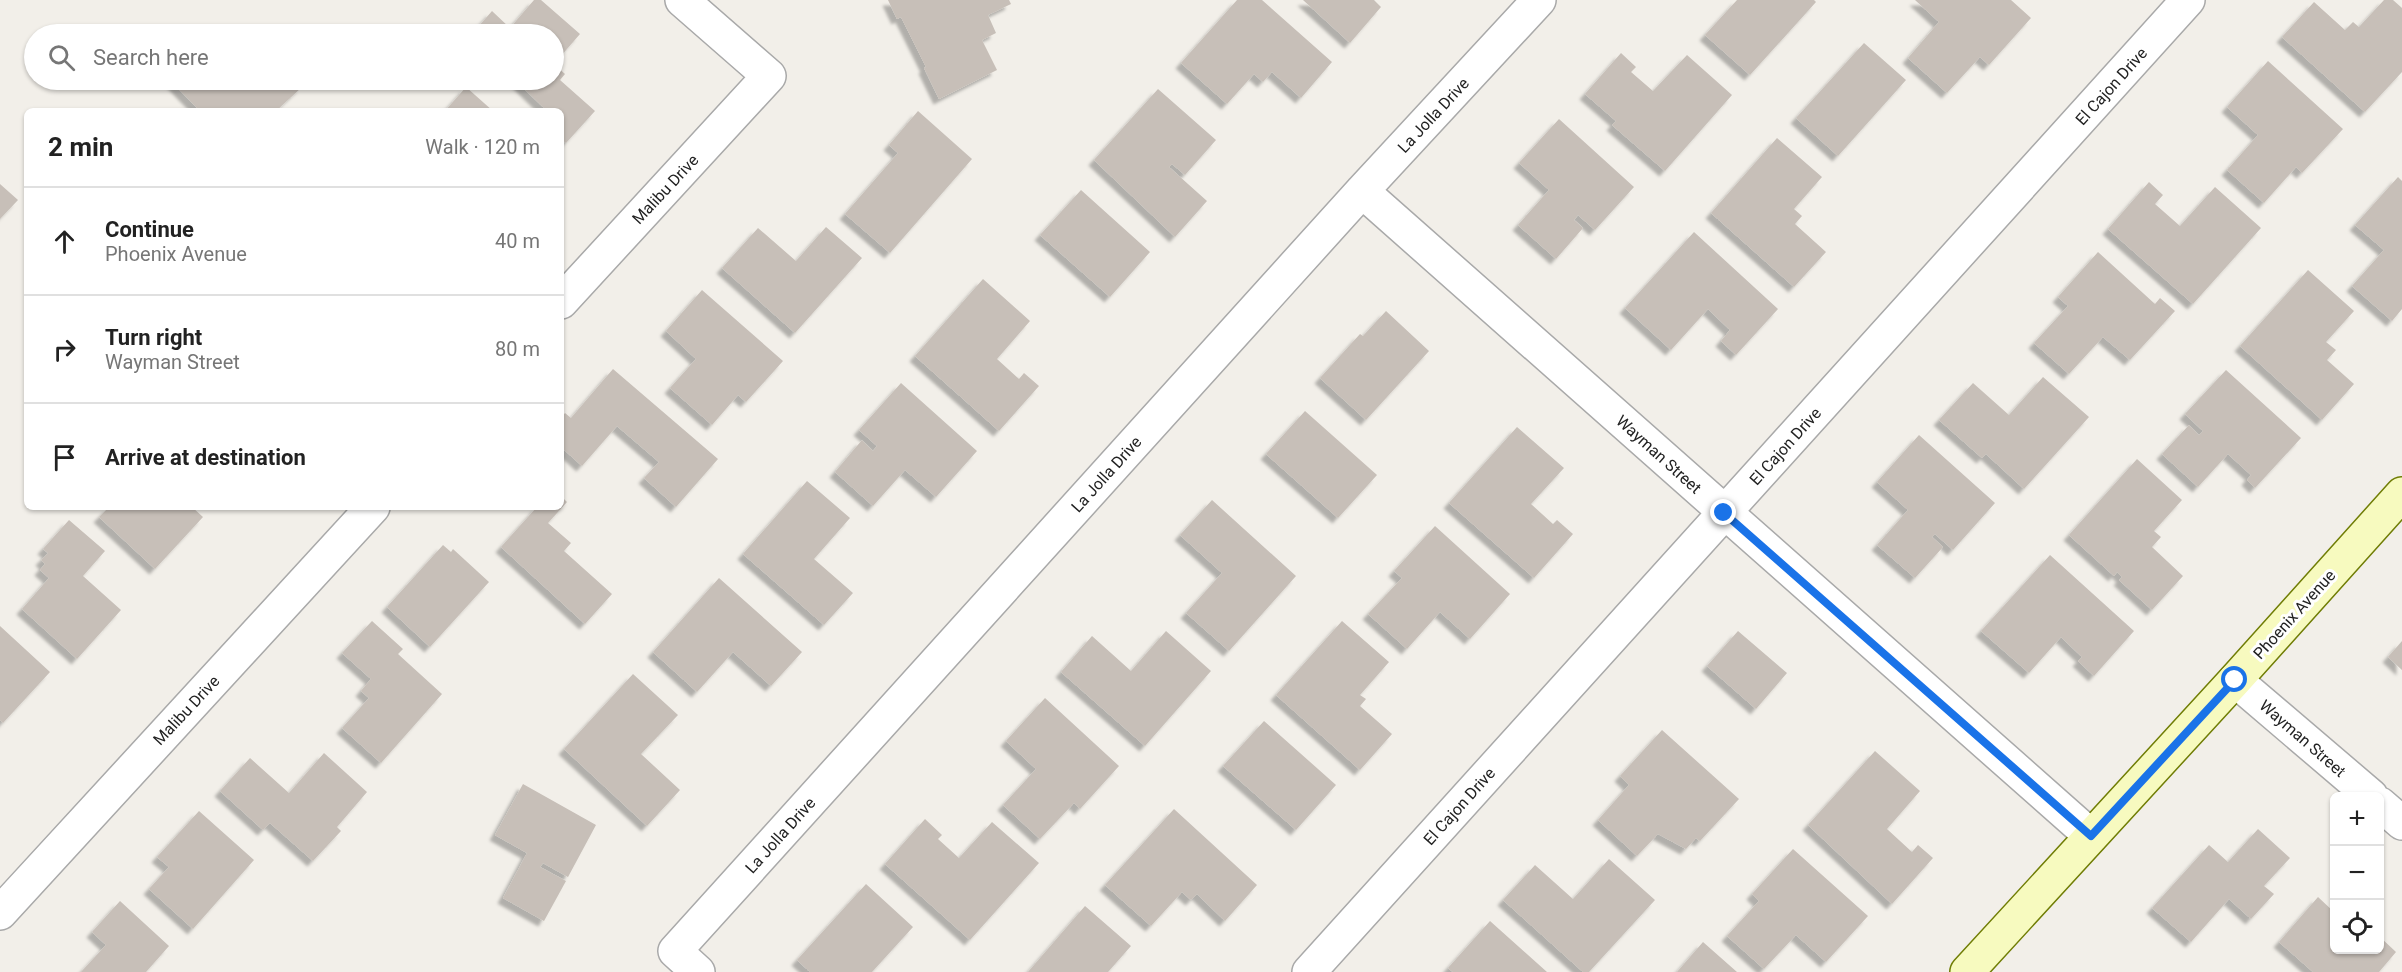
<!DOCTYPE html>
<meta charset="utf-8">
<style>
:root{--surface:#fff;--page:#f2f2f2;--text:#222;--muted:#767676;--line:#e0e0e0}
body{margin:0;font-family:Roboto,sans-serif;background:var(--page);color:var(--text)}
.controls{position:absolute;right:18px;bottom:18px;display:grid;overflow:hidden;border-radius:9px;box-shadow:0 2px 4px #0004}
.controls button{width:54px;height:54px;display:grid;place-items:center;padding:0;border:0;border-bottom:2px solid var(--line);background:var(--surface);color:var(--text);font:30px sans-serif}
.stop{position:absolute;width:18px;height:18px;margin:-14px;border:4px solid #1a73e8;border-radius:50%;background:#fff}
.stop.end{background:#1a73e8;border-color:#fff;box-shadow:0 2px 6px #0008}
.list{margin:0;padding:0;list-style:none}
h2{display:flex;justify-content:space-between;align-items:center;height:78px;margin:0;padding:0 24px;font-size:26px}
h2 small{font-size:20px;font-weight:400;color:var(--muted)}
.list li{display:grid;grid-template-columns:39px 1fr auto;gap:18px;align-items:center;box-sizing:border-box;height:108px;padding:0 24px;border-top:2px solid var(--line)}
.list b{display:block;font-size:22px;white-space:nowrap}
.list p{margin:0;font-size:20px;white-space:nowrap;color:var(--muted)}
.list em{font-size:20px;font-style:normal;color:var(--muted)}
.icon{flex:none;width:33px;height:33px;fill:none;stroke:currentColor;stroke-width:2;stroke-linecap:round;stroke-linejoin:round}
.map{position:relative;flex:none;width:2402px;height:972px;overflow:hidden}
.search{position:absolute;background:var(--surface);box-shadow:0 2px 4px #0004;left:24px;top:24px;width:540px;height:66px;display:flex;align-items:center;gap:15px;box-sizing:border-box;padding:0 21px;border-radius:33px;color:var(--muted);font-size:22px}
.panel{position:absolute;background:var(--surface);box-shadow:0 2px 4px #0004;left:24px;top:108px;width:540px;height:402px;border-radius:9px}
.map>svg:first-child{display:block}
.building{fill:#c7bfb8;filter:url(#shadow)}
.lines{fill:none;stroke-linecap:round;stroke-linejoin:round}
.street-casing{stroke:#a9a9a9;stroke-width:36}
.secondary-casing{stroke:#707d05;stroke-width:36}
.street{stroke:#fff;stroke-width:33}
.secondary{stroke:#f7fabf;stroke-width:33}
.route{stroke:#1a73e8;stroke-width:8}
.labels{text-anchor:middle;stroke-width:6;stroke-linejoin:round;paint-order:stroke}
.street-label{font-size:16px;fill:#222;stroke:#fff}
</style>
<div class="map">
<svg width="2402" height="972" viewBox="0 0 2402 972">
<defs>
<filter id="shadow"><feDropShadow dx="-5.5" dy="5.5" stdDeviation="1.5" flood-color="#0004"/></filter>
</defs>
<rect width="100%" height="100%" fill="#f2efe9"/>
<path class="building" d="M 534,0 L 541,0 L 580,34 L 560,57 L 558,55 L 554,60 L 554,34 L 472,34 L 492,11 L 510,28 Z
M 888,0 L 1009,0 L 1011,4 L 988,15 L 996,33 L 982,40 L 997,70 L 939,99 L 924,68 L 926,67 L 901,17 L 897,19 Z
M 1237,0 L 1262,0 L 1332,62 L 1301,98 L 1272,72 L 1263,82 L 1254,74 L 1227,104 L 1181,63 Z
M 1303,0 L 1374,0 L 1381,7 L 1350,43 Z
M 1737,0 L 1814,0 L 1816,2 L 1750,75 L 1705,35 Z
M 1915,0 L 2011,0 L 2031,18 L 1989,65 L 1980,57 L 1947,93 L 1908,58 L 1939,22 Z
M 2384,0 L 2393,0 L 2402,8 L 2402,72 L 2365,112 L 2282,37 L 2314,2 L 2345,30 L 2353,22 L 2359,27 Z
M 1864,43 L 1906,80 L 1838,156 L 1796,118 Z
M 1621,53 L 1636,67 L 1631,72 L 1653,91 L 1687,55 L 1732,95 L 1665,171 L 1612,125 L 1616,121 L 1585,94 Z
M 2268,61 L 2343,129 L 2302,173 L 2296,167 L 2264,203 L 2227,170 L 2258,135 L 2227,107 Z
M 554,64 L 565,74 L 560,80 L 595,111 L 566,143 L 561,139 L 561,111 L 543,111 L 545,109 L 515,80 L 554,80 Z
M 170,80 L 294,80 L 302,87 L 276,111 L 200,111 Z
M 466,87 L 493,111 L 445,111 Z
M 1158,89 L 1216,140 L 1185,175 L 1172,164 L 1169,167 L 1207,201 L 1175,237 L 1094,160 Z
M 918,111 L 972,159 L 890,253 L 845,214 L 898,153 L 889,145 Z
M 1559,119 L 1634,187 L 1595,230 L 1578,215 L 1574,220 L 1583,228 L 1556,259 L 1518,225 L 1549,190 L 1519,163 Z
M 1777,138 L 1822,177 L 1794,209 L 1802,216 L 1795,224 L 1826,252 L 1794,287 L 1711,213 Z
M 2398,177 L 2402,181 L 2402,309 L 2392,321 L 2352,286 L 2384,250 L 2355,225 Z
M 2149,182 L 2163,195 L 2155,204 L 2180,226 L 2215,187 L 2261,228 L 2193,304 L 2108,229 Z
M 0,184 L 18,200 L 0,219 Z
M 1081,190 L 1150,252 L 1110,297 L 1040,235 Z
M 826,227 L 862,258 L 795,333 L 722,268 L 758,228 L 796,261 Z
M 1694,232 L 1778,309 L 1736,355 L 1721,341 L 1730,330 L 1708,309 L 1671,350 L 1625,308 Z
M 2098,252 L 2155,304 L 2160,298 L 2175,311 L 2130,360 L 2103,337 L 2069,374 L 2034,343 L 2068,306 L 2058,297 Z
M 2308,270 L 2354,311 L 2326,342 L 2336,350 L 2327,360 L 2354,384 L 2322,420 L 2240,346 Z
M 983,279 L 1030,321 L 997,359 L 1019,379 L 1024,373 L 1039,386 L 999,431 L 915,356 Z
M 702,290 L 783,361 L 746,402 L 738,395 L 712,425 L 670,388 L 696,359 L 666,331 Z
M 1386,311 L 1429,351 L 1366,420 L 1320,378 L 1360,334 L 1363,336 Z
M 613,369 L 718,459 L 676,507 L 644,478 L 659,462 L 617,426 L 582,466 L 561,447 L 561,418 L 565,413 L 571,418 Z
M 2226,370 L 2301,438 L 2255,488 L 2247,480 L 2251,475 L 2228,454 L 2198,487 L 2162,454 L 2189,425 L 2199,435 L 2203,431 L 2185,414 Z
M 2043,377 L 2089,417 L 2024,489 L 1986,454 L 1982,458 L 1939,420 L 1973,383 L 2009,415 Z
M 901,383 L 977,451 L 936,497 L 905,470 L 873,506 L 835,472 L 862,440 L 873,451 L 877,446 L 859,430 Z
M 1305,411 L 1377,475 L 1338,518 L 1266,454 Z
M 1517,427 L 1564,468 L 1531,504 L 1553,524 L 1557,520 L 1573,534 L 1534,578 L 1449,503 Z
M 1919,435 L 1995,503 L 1953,550 L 1935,534 L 1932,537 L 1943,547 L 1915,578 L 1877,545 L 1908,510 L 1877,482 Z
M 2137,459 L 2182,500 L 2154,531 L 2161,537 L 2152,547 L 2183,576 L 2152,610 L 2119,580 L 2122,577 L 2117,572 L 2114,576 L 2069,535 Z
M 807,481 L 850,518 L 814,559 L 853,593 L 824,625 L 743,554 Z
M 561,496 L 567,502 L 548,523 L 571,543 L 564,551 L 612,594 L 585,624 L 501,547 L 536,508 L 535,507 L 561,507 Z
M 1212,500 L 1296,576 L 1229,651 L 1186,613 L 1222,573 L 1180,535 Z
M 109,507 L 192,507 L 203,517 L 155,569 L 99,517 Z
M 69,520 L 105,551 L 83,576 L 121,610 L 77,659 L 22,609 L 49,578 L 40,570 L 45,564 L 41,560 L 48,553 L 43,549 Z
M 1435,526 L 1510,594 L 1470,639 L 1440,612 L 1407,649 L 1368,614 L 1402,578 L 1394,571 Z
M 443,545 L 451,552 L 453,549 L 489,582 L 430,647 L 387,607 Z
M 2050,555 L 2134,631 L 2094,676 L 2078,661 L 2082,657 L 2061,637 L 2029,673 L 1981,631 Z
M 719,578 L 802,652 L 771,686 L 733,652 L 697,692 L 653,652 Z
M 372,621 L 403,649 L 398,654 L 442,694 L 381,763 L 342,728 L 369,698 L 361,691 L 371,679 L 342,653 Z
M 1342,621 L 1389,662 L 1360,695 L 1366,699 L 1360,706 L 1392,734 L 1360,770 L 1276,695 Z
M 0,626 L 50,672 L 3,723 L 0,720 Z
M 1166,631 L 1211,671 L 1145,746 L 1061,672 L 1092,636 L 1131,671 Z
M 1738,631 L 1787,673 L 1756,709 L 1707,666 Z
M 2402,641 L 2402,670 L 2388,657 Z
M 633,674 L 678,715 L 641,754 L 680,790 L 647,826 L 564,749 Z
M 1045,698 L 1119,766 L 1080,809 L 1074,803 L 1040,839 L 1003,805 L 1036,769 L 1006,741 Z
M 1264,721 L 1336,785 L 1296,830 L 1223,766 Z
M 1662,730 L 1739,799 L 1700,841 L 1696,838 L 1686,849 L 1658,834 L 1637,856 L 1598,820 L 1629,785 L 1620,776 Z
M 1875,751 L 1920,791 L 1887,829 L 1912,852 L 1918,845 L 1933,858 L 1892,904 L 1808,825 Z
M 324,753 L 367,792 L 337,827 L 341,831 L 313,861 L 270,823 L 263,830 L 220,791 L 250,758 L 289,793 Z
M 523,784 L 596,825 L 568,877 L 543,863 L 540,867 L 566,881 L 544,921 L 503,898 L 527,853 L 495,835 Z
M 1174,809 L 1257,885 L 1225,921 L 1197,894 L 1191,900 L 1182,892 L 1151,926 L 1105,885 Z
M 199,811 L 254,860 L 193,929 L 149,889 L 169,867 L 157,857 Z
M 925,819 L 942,835 L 938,839 L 959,858 L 992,822 L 1039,863 L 970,940 L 885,864 Z
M 2258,829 L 2290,858 L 2264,886 L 2274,894 L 2251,919 L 2229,899 L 2191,942 L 2152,908 L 2209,845 L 2228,862 Z
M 1793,849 L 1868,916 L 1826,962 L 1796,935 L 1764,969 L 1727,936 L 1759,901 L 1752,894 Z
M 1609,859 L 1655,900 L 1589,972 L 1583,972 L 1503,900 L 1535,865 L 1573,899 Z
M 866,884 L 913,927 L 872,972 L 810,972 L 797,960 Z
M 2318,897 L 2334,912 L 2334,950 L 2380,950 L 2380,937 L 2396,952 L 2379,972 L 2313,972 L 2279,942 Z
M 120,901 L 169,946 L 146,972 L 81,972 L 106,945 L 92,932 Z
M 1085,906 L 1131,946 L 1108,972 L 1028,972 Z
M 1490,921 L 1547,972 L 1453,972 L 1448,968 Z
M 1703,942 L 1737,972 L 1677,972 Z"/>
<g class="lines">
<g class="street-casing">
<path id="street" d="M 1362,191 L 2091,836
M 561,302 L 769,76 L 682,0
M 2235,680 L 2371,796
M 2380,804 L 2402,823
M 0,913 L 373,507
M 698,972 L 675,951 L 1362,191 L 1539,0
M 1309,972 L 2188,0"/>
</g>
<g class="secondary-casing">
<path id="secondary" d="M 1967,972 L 2235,680 L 2402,494"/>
</g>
<use href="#street" class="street"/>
<use href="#secondary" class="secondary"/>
</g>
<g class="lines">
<path class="route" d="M 1724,513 L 2091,836 L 2235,680"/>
</g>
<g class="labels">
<g class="street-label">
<text transform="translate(2111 86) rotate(-48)" y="6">El Cajon Drive</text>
<text transform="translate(1433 115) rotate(-47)" y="6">La Jolla Drive</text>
<text transform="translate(665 189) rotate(-47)" y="6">Malibu Drive</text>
<text transform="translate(1785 446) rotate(-48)" y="6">El Cajon Drive</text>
<text transform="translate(1659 454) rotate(42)" y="6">Wayman Street</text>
<text transform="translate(1106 474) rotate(-48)" y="6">La Jolla Drive</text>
<text transform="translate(2294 614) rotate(-48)" y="6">Phoenix Avenue</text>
<text transform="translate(186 710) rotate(-47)" y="6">Malibu Drive</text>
<text transform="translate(2303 738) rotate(41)" y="6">Wayman Street</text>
<text transform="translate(1459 806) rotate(-48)" y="6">El Cajon Drive</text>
<text transform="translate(780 835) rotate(-48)" y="6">La Jolla Drive</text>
</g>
</g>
</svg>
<div class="controls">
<button>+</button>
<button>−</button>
<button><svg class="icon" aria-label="locate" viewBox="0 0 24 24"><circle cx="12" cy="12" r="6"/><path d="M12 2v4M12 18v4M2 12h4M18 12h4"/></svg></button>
</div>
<div class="stop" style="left:2235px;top:680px"></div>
<div class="stop end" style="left:1724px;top:513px"></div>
<div class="search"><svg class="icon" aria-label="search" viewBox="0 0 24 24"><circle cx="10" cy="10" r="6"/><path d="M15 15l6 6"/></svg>Search here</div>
<section class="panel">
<h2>2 min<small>Walk · 120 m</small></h2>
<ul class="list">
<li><svg class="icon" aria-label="ahead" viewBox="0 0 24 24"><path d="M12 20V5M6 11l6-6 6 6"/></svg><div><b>Continue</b><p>Phoenix Avenue</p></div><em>40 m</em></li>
<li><svg class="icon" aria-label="right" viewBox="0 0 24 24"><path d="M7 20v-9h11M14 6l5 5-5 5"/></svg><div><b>Turn right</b><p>Wayman Street</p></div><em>80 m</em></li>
<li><svg class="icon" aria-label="arrive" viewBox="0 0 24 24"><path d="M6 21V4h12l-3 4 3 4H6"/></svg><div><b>Arrive at destination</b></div></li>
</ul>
</section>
</div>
